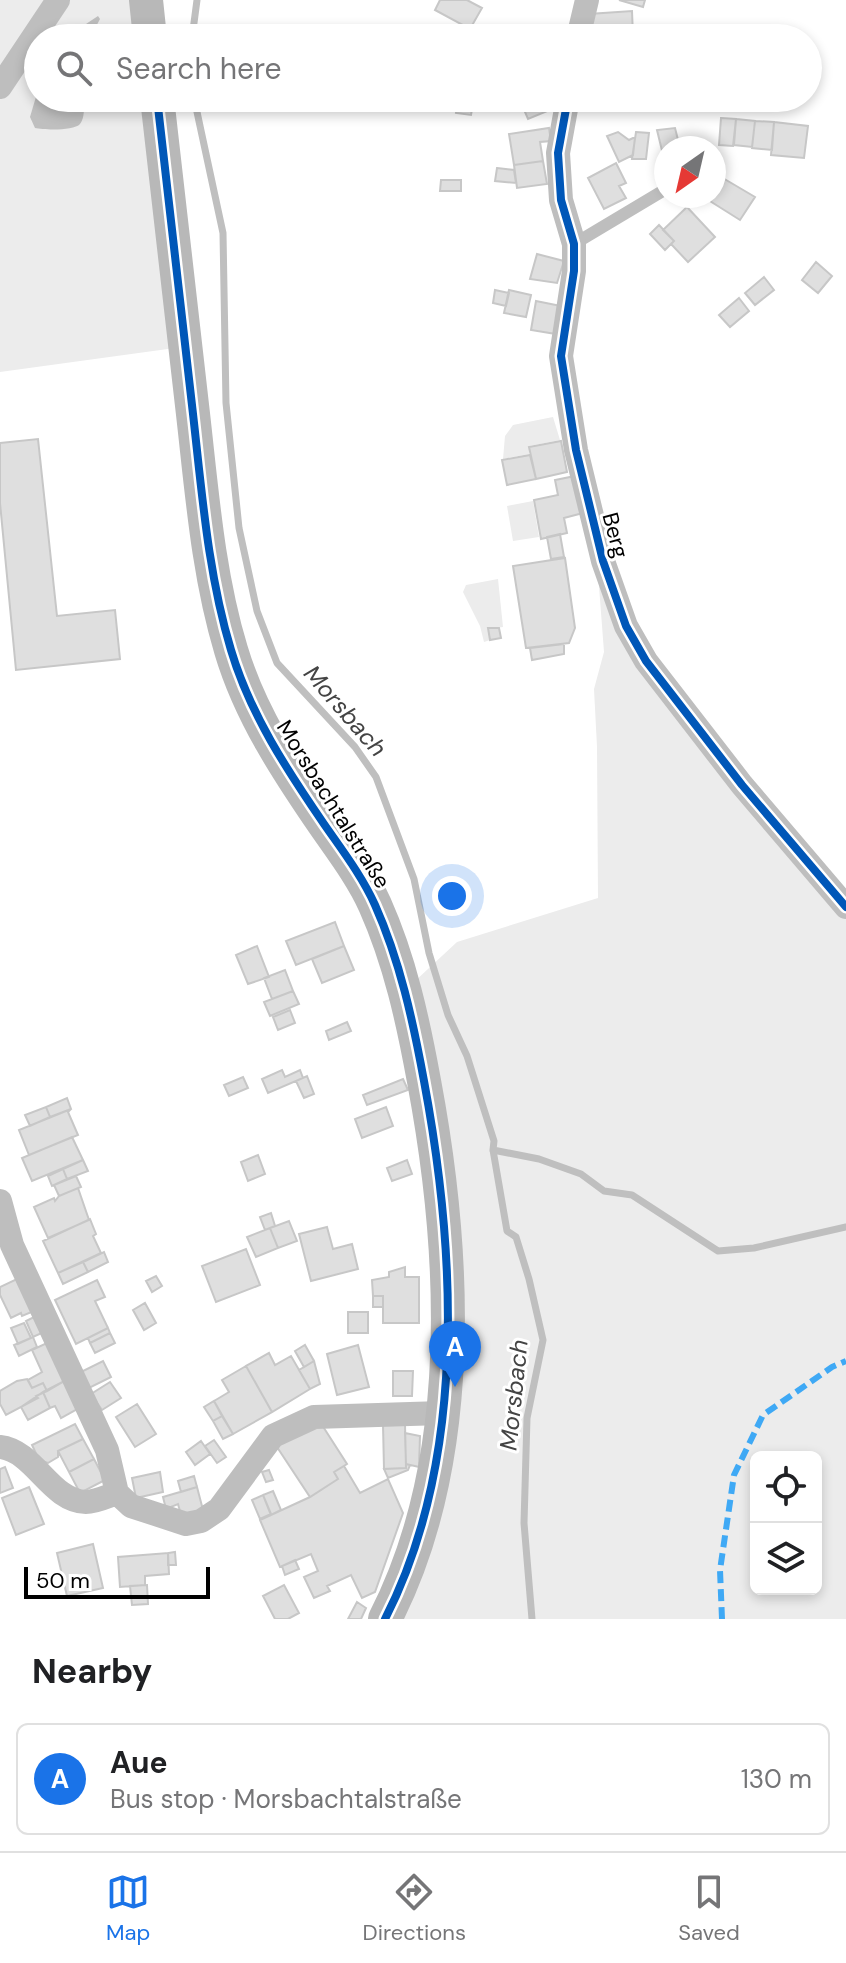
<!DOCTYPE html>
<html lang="en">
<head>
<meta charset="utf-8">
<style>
	body { margin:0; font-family:"DM Sans",sans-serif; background:#f2f2f2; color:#202124 }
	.controls { position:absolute; right:24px; bottom:24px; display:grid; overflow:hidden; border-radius:12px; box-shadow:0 4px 12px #0003 }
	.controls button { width:72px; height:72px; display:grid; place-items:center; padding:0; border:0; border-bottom:2px solid #e0e0e0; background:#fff; color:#202124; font:40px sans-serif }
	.compass { position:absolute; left:654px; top:136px; width:72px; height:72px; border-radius:50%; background:#fff; box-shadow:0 4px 12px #0003; rotate:214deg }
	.scale { position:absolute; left:24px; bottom:20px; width:186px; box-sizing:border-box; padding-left:8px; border:4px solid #000; border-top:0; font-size:22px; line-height:28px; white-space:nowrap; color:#000; -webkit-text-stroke:6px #fff; paint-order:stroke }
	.you { position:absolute; left:452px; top:896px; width:28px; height:28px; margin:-20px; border:6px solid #fff; border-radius:50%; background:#1a73e8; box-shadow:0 0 0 12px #1a73e833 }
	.badge { display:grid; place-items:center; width:52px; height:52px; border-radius:50%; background:#1a73e8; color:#fff; font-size:26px; font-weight:700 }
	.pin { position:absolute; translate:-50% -66px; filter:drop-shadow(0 2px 4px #0008) }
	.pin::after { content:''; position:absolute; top:42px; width:28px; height:24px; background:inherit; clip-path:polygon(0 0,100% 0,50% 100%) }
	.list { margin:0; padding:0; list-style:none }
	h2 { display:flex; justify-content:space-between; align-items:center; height:104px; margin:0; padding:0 32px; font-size:34px }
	h2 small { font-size:26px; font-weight:400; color:#757577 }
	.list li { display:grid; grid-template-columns:52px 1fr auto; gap:24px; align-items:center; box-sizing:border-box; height:112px; margin:0 16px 16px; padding:0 16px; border:2px solid #e0e0e0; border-radius:12px }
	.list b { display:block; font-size:30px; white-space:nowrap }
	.list p { margin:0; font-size:26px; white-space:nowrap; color:#757577 }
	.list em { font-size:26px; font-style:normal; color:#757577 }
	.icon { flex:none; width:44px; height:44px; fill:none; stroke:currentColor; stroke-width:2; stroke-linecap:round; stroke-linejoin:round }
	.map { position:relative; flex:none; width:846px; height:1619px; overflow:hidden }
	.search { position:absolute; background:#fff; box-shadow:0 4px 12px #0003; left:24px; right:24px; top:24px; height:88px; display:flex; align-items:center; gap:20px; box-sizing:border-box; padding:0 28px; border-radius:44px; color:#757577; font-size:30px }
	.sheet { height:232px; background:#fff }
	nav { display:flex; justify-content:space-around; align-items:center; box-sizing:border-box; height:112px; border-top:2px solid #e0e0e0; background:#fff; font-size:22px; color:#757577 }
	nav a { display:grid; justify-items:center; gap:4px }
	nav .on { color:#1a73e8 }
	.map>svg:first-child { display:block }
	.green { fill:#ececec; fill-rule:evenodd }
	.water { fill:#bfbfbf }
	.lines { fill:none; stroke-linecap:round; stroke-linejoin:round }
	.stream { stroke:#bfbfbf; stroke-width:7 }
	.building { fill:#dfdfdf; stroke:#c7c7c7; stroke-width:2 }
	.lane { stroke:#bebebe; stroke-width:12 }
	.street { stroke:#bebebe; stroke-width:24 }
	.secondary { stroke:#b8b8b8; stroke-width:34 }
	.quiet { stroke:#3fa9f5; stroke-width:6; stroke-dasharray:12 6; stroke-linecap:butt }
	.cycleway-casing { stroke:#fff; stroke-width:13 }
	.cycleway { stroke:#0057b8; stroke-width:8 }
	.labels { text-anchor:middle; stroke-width:6; stroke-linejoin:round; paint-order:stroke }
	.street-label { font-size:22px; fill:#000; stroke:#fff }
	.water-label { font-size:24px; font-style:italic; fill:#444; stroke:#fff }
</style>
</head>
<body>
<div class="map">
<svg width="846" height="1619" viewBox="0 0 846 1619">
	<rect width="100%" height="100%" fill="#fff"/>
	<path class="green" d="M0,0h137l4,38h-103v60h110l27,250 -175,24z
		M553,417l7,23 -31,6v8l-26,5 2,-23 8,-11z
		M533,501l6,36 -26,4 -6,-35z
		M597,560l24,69 225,270v720h-453l48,-155 -27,-482 43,-40 141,-44 -1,-151 -3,-58 10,-37zM756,1457h60v132h-60z
		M498,579l5,48 -15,2 2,11 -6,2 -4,-16 -17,-34 3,-7z"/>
	<path class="water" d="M98,16l2,3 -10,19h-25z
		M38,90v8h46c0,8 1,20 -4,26 -6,7 -36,6 -45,4l-5,-11z"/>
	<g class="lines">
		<path class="stream" d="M192,38l5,-38
			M194,98l29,135 3,170 13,125 18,83 20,52 78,84 21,30 38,102 15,74 19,62 19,41 27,85 -1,9 14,81 9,6 13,42 14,61 -16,78 -3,105 8,96
			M493,1150l46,9 42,15 23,17 28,4 86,56 36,-3 92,-21"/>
	</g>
	<path class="building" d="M440,0h27l15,8 -12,21 -35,-19z
		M619,0h26l-2,7z
		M632,11l1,25 -42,2 -2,-24z
		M458,98h16l-3,17 -15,-2z
		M519,98h41l2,7 -34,14z
		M594,98h24l-1,12 -24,-2z
		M721,118l15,1 -3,27 -14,-1z
		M736,119l19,2 -3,26 -18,-2z
		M755,121l19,1 -2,28 -20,-2z
		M774,122l34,4 -4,32 -33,-3z
		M549,128l2,13 -11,1 3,19 -29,4 -5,-31z
		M675,128l5,20h-14v19l-9,-37z
		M618,132l11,8 6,-3 -2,18 -14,7 -12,-26z
		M636,132l13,1 -3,26h-14z
		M543,161l4,23 -30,4 -3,-23z
		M616,163l10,20 -7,3 7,12 -22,11 -16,-31z
		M497,168l17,2 2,13 -21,-2z
		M716,174l39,23 -15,23 -38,-24h12z
		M441,180h20v11h-21z
		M687,207l28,30 -27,25 -17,-18 3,-3 -11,-11z
		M659,225l15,16 -9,9 -15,-16z
		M537,254l27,7 -7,22 -27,-4z
		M816,262l16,14 -14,17 -16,-13z
		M764,277l10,13 -19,15 -10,-12z
		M495,290l14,3 -3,13 -13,-3z
		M509,290l22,5 -5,22 -22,-4z
		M739,298l10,13 -19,16 -11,-12z
		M536,301l25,5 -5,28 -25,-4z
		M38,439l19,177 58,-6 5,49 -104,11 -16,-167v-60z
		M561,441l6,31 -31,7 -7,-32z
		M530,455l6,24 -29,6 -5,-25z
		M575,476l8,37 -19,5 3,15 -26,6 -7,-39 24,-5 -3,-15z
		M560,534l4,23 -13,2 -4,-22z
		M565,558l10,70 -6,15 -43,5 -13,-82z
		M488,628h11l2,10 -11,2z
		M564,644v10l-32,6 -2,-12z
		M335,922l9,24 -48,19 -10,-24z
		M257,946l12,31 -21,7 -12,-29z
		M344,946l10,24 -32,13 -10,-24z
		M285,970l8,21 -21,8 -8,-21z
		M293,991l6,13 -29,12 -6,-14z
		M290,1010l5,13 -17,7 -5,-13z
		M347,1022l4,9 -22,9 -3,-9z
		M282,1070l3,7 15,-7 3,8 -35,15 -6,-14z
		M307,1076l7,18 -10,4 -8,-17z
		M243,1077l5,11 -19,8 -5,-11z
		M403,1079l5,11 -41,15 -4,-10z
		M67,1098l4,11 -21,8 -4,-10z
		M46,1107l4,10 -20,9 -5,-11z
		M386,1107l7,19 -31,12 -7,-19z
		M71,1109l-3,3 10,23 -49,20 -10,-25z
		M72,1137l11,23 -51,21 -10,-23z
		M258,1155l7,19 -17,7 -7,-19z
		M83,1160l5,11 -21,8 -4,-10z
		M407,1160l5,14 -20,7 -5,-13z
		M63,1169l4,10 -15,7 -4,-10z
		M76,1176l5,11 -22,9 -5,-11z
		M78,1188l11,32 -41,18 -14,-31 20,-9 1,3 4,-5z
		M271,1213l4,13 -10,4 -5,-13z
		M90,1219l6,15 -3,2 8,17 -43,20 -15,-32z
		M289,1221l8,20 -19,7 -8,-20z
		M327,1227l6,22 19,-5 6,25 -47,12 -12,-47z
		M270,1228l8,20 -22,9 -9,-20z
		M246,1249l14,36 -44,17 -14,-36z
		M104,1252l4,10 -20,10 -5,-10z
		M83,1262l5,10 -25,12 -5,-11z
		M405,1267v10h14v46h-36v-27h-10l-1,-16 17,-3v-5z
		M156,1276l6,10 -10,6 -6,-11z
		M19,1278l15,33 -12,5 -1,-3 -10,5 -11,-23v-8z
		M97,1280l8,17 -10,4 13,27 -32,16 -21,-44z
		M373,1296h10v11h-10z
		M145,1303l11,20 -12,7 -11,-20z
		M348,1312h20v21h-20z
		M36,1316l8,16 -11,5 -7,-16z
		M24,1323l7,15 -13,6 -7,-16z
		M108,1328l2,5 -20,10 -2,-5z
		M110,1333l5,10 -20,10 -5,-10z
		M33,1337l4,10 -18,9 -5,-11z
		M49,1342l17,38 -19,11 -4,-8 -11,5 -4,-8 14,-8 -10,-22z
		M305,1345l9,16 -10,6 -9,-16z
		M358,1345l11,42 -32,8 -10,-41z
		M269,1353l6,12 16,-9 19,33 -38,23 -26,-46z
		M103,1361l8,16 -22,11 -8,-16z
		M314,1361l6,23 -10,5 -11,-19z
		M246,1366l26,46 -39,22 -19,-33 15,-9 -7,-12z
		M393,1371h20l-1,25h-19z
		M27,1379l5,9 11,-5 4,8 -11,5 2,2 -32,17 -6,-11v-13l17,-10z
		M66,1380l13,28 -18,10 -6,-12 -5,2 -7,-16z
		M110,1382l11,16 -19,12 -11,-16z
		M43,1392l7,16 -22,12 -7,-13z
		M214,1401l8,15 -9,5 -9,-14z
		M137,1404l19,30 -21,13 -19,-30z
		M222,1416l11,18 -10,5 -10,-18z
		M75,1424l8,15 -25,12v6l-10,6 -9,-3 -7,-15z
		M405,1424l1,44 -22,1 -1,-44z
		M322,1425l25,39 -13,8 4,7 -28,18 -35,-53z
		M405,1433l15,3 -1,31 -13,-3z
		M83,1439l11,20 -25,13 -11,-21z
		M214,1440l12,17 -9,6 -12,-17z
		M201,1441l9,13 -15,11 -9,-13z
		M94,1459l11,21 -25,13 -11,-21z
		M406,1464l4,1 -2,5 -20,8 -4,-9 22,-1z
		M344,1466l16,27 28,-14 15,34 -28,79 -13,6 -11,-23 -24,11 3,5 -16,7 -10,-21 14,-6 -7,-17 -31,13 -20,-47 50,-23 28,-18 -4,-7z
		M5,1467l8,21 -13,5v-24z
		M269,1470l4,10 -7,2 -4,-10z
		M160,1472l3,20 -27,6 -4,-20z
		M194,1476l3,11 -16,5 -3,-11z
		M29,1487l15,37 -28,11 -14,-37z
		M197,1487l6,23 -22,5 -3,-11 -12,5 -3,-12z
		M273,1491l8,19 -10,5 -8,-20z
		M263,1495l8,19 -11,5 -8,-19z
		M93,1544l10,44 -36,8 -10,-43z
		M175,1552l1,13h-8v-12z
		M168,1553l1,21 -24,2v9l-25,2 -2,-30z
		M295,1560l4,9 -14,6 -3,-9z
		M147,1585l1,19 -16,1 -2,-19z
		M284,1585l15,28 -11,6h-13l-12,-23z
		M357,1602l9,6 -5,11h-13z"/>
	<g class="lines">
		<path class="lane" d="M574,244l92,-55"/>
		<path class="street" d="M578,38l9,-38
			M0,87l58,-87
			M568,98l-10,55 3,47 13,44v27l-13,85 15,94 27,111 23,65 20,35 96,124 104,122
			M0,1201l12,44 95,205 10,43 14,13 55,18 15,-3 18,-12 54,-73 41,-19 128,-4
			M0,1447c35,4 50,54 86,55 10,0 22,-6 31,-9"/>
		<path class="secondary" d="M146,0l4,38
			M157,98c12,105 24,211 36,316 9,79 15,160 38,236 19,64 56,120 93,174 18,26 38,52 51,81 25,56 38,116 49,176 32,171 43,378 -39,538"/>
		<path class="quiet" d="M722,1619l-2,-49 14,-95 29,-60 69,-48 14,-6"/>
		<defs>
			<path id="cycleway" d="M157,98c12,105 24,211 36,316 9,79 15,160 38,236 19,64 56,120 93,174 18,26 38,52 51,81 25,56 38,116 49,176 32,171 43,378 -39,538
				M568,98l-10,55 3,47 13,44v27l-13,85 15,94 27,111 23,65 20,35 96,124 104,122"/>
		</defs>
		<use href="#cycleway" class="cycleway-casing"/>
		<use href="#cycleway" class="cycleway"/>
	</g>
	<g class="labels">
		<g class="street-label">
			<text transform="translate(616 535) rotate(75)" y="8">Berg</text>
			<text transform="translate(334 804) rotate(58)" y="8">Morsbachtalstraße</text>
		</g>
		<g class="water-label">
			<text transform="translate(345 711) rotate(49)" y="8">Morsbach</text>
			<text transform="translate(514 1395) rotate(-84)" y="8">Morsbach</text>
		</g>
	</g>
</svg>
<div class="controls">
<button><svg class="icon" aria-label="locate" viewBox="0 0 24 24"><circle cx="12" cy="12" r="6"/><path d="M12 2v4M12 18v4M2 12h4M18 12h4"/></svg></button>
<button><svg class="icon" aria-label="layers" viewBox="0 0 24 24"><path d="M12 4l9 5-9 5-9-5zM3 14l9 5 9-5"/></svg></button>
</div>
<svg class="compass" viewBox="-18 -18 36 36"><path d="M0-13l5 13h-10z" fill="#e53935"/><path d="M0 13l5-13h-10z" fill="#757577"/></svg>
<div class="scale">50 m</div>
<div class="you"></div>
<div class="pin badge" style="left:455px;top:1387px">A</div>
<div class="search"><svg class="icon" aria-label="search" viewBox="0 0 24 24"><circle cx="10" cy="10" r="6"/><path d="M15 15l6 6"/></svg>Search here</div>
</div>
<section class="sheet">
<h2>Nearby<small></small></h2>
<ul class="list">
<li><span class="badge">A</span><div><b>Aue</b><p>Bus stop · Morsbachtalstraße</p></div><em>130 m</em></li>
</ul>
</section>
<nav>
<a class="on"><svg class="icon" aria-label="map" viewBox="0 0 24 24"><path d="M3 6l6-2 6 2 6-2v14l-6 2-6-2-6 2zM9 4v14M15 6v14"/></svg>Map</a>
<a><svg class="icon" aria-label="directions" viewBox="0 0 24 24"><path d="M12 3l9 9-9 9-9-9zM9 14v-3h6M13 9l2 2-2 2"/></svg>Directions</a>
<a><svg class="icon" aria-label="saved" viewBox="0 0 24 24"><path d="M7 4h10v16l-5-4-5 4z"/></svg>Saved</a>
</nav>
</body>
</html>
